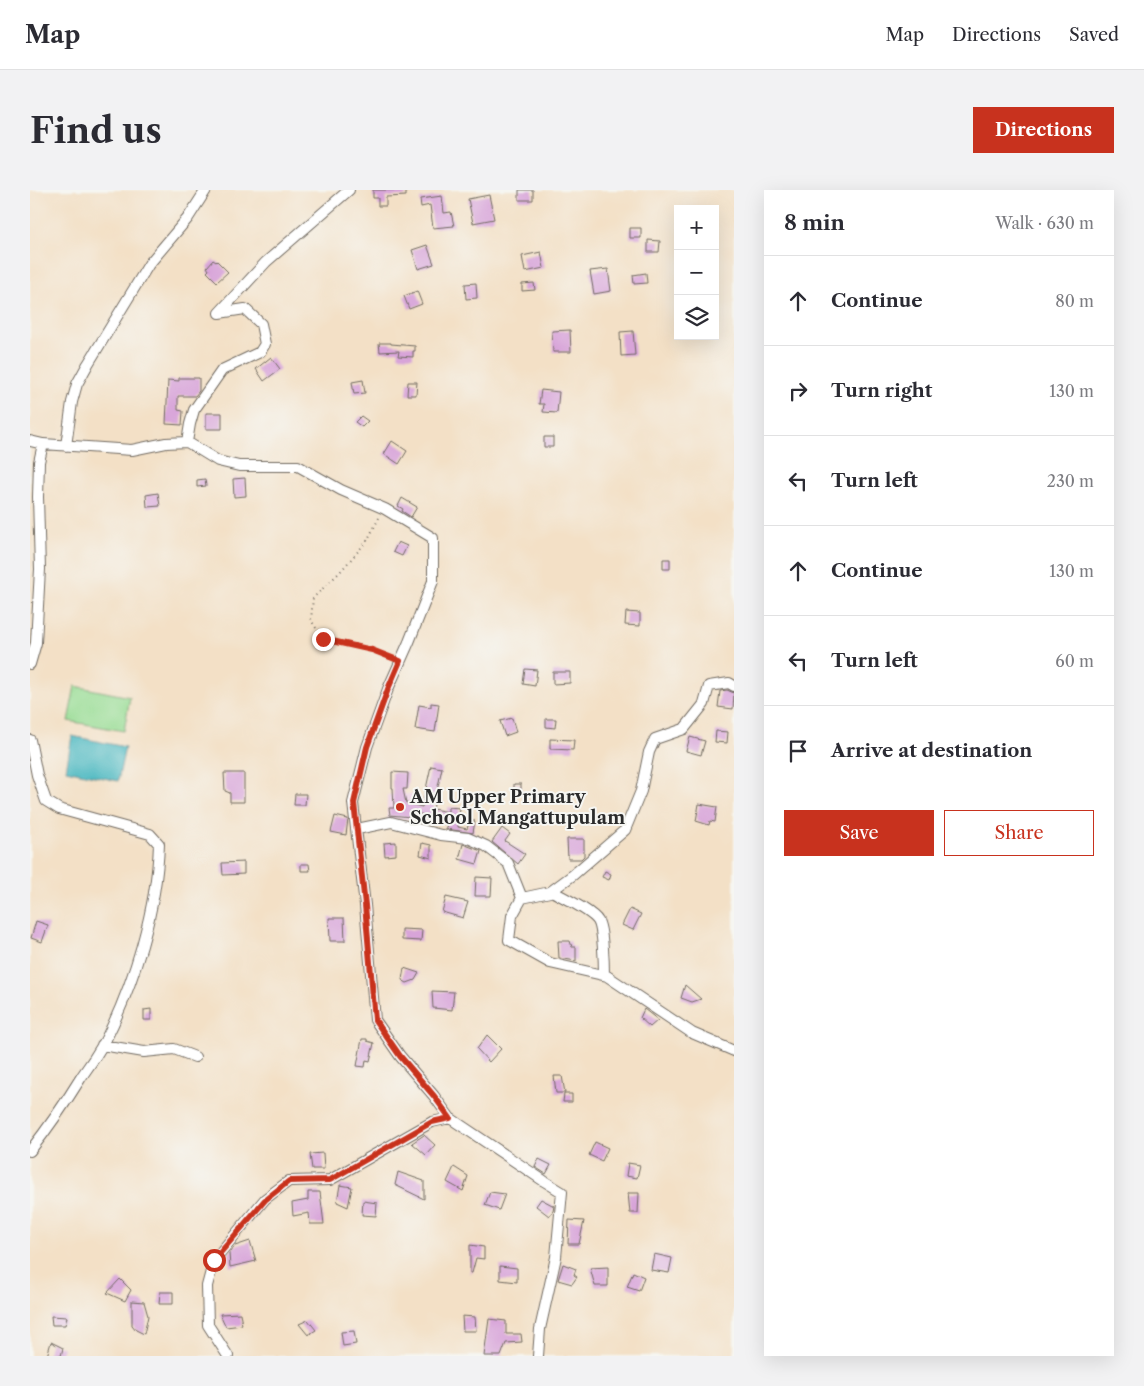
<!DOCTYPE html>
<html lang="en">
<head>
<meta charset="utf-8">
<style>
	body { margin:0; font-family:"Libre Caslon Text",serif; background:#f2f2f3; color:#2b2b33 }
	.controls { position:absolute; right:15px; top:15px; display:grid; overflow:hidden; border-radius:0px; box-shadow:0 5px 20px #0002 }
	.controls button { width:45px; height:45px; display:grid; place-items:center; padding:0; border:0; border-bottom:1px solid #e1e1e2; background:#fff; color:#2b2b33; font:25px sans-serif }
	.stop { position:absolute; width:15px; height:15px; margin:-11px; border:4px solid #c8321e; border-radius:50%; background:#fff }
	.stop.end { background:#c8321e; border-color:#fff; box-shadow:0 1px 5px #0008 }
	.list { margin:0; padding:0; list-style:none }
	h2 { display:flex; justify-content:space-between; align-items:center; height:65px; margin:0; padding:0 20px; font-size:21px }
	h2 small { font-size:16px; font-weight:400; color:#7c7c81 }
	.list li { display:grid; grid-template-columns:32px 1fr auto; gap:15px; align-items:center; box-sizing:border-box; height:90px; padding:0 20px; border-top:1px solid #e1e1e2 }
	.list b { display:block; font-size:19px; white-space:nowrap }
	.list em { font-size:16px; font-style:normal; color:#7c7c81 }
	.actions { display:flex; gap:10px; padding:15px 20px }
	.actions a { flex:1; padding:11px 0; border:1px solid #c8321e; border-radius:0px; text-align:center; font-size:18px; color:#c8321e }
	.actions .main { background:#c8321e; color:#fff }
	.icon { flex:none; width:28px; height:28px; fill:none; stroke:currentColor; stroke-width:2; stroke-linecap:round; stroke-linejoin:round }
	.map { position:relative; flex:none; width:704px; height:1166px; overflow:hidden; border-radius:0px }
	header { display:flex; align-items:center; gap:30px; box-sizing:border-box; height:70px; padding:0 25px; background:#fff; border-bottom:1px solid #e1e1e2 }
	header strong { font-size:24px }
	nav { display:flex; gap:28px; margin-inline-start:auto; font-size:18px }
	.intro { display:flex; align-items:center; justify-content:space-between; box-sizing:border-box; height:120px; padding:0 30px }
	h1 { margin:0; font-size:35px }
	.button { padding:12px 22px; border-radius:0px; background:#c8321e; color:#fff; font-size:18px; font-weight:700 }
	main { display:flex; gap:30px; padding:0 30px }
	aside { flex:1; background:#fff; border-radius:0px; box-shadow:0 5px 20px #0002 }
	.map>svg:first-child { display:block }
	.built { fill:#efd0e6 }
	.green { fill:#9add95; stroke:#628460 }
	.water { fill:#48b7c0; stroke:#3a7176 }
	.building { fill:#d8a4d9 }
	.lines { fill:none; stroke-linecap:round; stroke-linejoin:round }
	.minor-casing { stroke:#716a61; stroke-width:12 }
	.path { stroke:#716a61; stroke-width:2; stroke-dasharray:1 4; stroke-linecap:butt }
	.minor { stroke:#fff; stroke-width:10 }
	.route { stroke:#c8321e; stroke-width:6 }
	.poi-dot { fill:#c8321e; stroke:#f6f6f2; stroke-width:2 }
	.labels { text-anchor:middle; stroke-width:4; stroke-linejoin:round; paint-order:stroke }
	.poi-label { font-size:18px; font-weight:bold; fill:#2b2b2b; stroke:#f6f6f2; text-anchor:start }
</style>
</head>
<body>
<header>
<strong>Map</strong>
<nav><a>Map</a><a>Directions</a><a>Saved</a></nav>
</header>
<div class="intro"><h1>Find us</h1><a class="button">Directions</a></div>
<main>
<div class="map">
<svg width="704" height="1166" viewBox="0 0 704 1166">
	<rect width="100%" height="100%" fill="#f6f6f2"/>
	<filter id="ink" filterUnits="userSpaceOnUse"><feTurbulence type="fractalNoise" baseFrequency=".02" numOctaves="2"/><feDisplacementMap in="SourceGraphic" scale="10" xChannelSelector="R" yChannelSelector="G"/><feConvolveMatrix kernelMatrix="1 2 1 2 8 2 1 2 1" color-interpolation-filters="sRGB"/></filter>
	<filter id="wash" filterUnits="userSpaceOnUse"><feTurbulence type="fractalNoise" baseFrequency=".0096" numOctaves="4" result="noise"/><feDisplacementMap in="SourceGraphic" scale="20" xChannelSelector="R" yChannelSelector="G"/><feGaussianBlur stdDeviation="1.12" result="paint"/><feColorMatrix in="noise" values="0 0 0 0 0 0 0 0 0 0 0 0 0 0 0 0 0 1.4 0 .05"/><feComposite in="paint" operator="in"/></filter>
	<g filter="url(#wash)">
		<rect width="100%" height="100%" fill="#f3e0c6"/>
		<path class="built" d="M383,604l1,25 -27,1v-25z"/>
		<path class="green" d="M45,496l55,11 -6,34 -56,-10z"/>
		<path class="water" d="M42,546l53,11 -7,34 -52,-11z"/>
		<g id="blocks">
			<path class="building" d="M343,0h33v6l-20,1v9h-8v-8h-5z
				M489,0h14v10h-14z
				M459,5l5,24 -21,4 -5,-24z
				M412,6l2,17 7,-1 3,14 -21,2 -3,-23 -9,2 -1,-8z
				M600,38h11v10h-11z
				M618,50l12,1 -1,11h-11z
				M397,55l7,19 -16,5 -6,-19z
				M511,62l3,16 -19,4 -3,-16z
				M183,70l3,2 1,-1 11,11 -11,10 -10,-10 2,-2 -2,-3z
				M578,79l3,22 -17,3 -4,-23z
				M616,83l1,10 -13,1 -1,-9z
				M446,93l1,15 -11,1 -1,-15z
				M504,93l1,7 -13,1v-7z
				M387,101l5,13 -13,5 -5,-13z
				M540,140l1,22h-18l-1,-21z
				M603,141l2,24 -14,1 -1,-24z
				M349,153h12v1l24,2v5h-2v6l-15,-1 1,-5 -19,1z
				M241,167l9,12 -16,12 -8,-12z
				M149,188h20v13l-4,5h-17v14l5,1 -1,14 -16,-1 2,-44 11,1z
				M333,190l2,13 -11,1 -2,-12z
				M378,192h9l-1,13h-9z
				M511,200l18,2 -2,21 -14,-1 1,-8h-5z
				M176,223h16v16h-16z
				M331,226l7,5 -6,6 -7,-5z
				M514,247h9v10h-9z
				M362,251l15,10 -8,13 -15,-10z
				M215,288l1,18 -12,1 -1,-18z
				M175,289l1,7 -9,1v-7z
				M128,303l2,13 -13,1 -1,-12z
				M372,308l15,9 -6,10 -9,-6 1,-2 -5,-3z
				M368,352l9,4 -5,10 -9,-4z
				M633,369h7v10h-7z
				M596,422l14,1v13l-15,-1z
				M495,479l12,1 -2,16 -12,-2z
				M523,482h17v11l-17,1z
				M697,500l7,3 -1,16 -15,-2 2,-16z
				M401,513l8,1 -4,28 -20,-3 4,-24 12,2z
				M482,528l4,14 -11,4 -5,-15z
				M516,529h10l-1,9 -9,-1z
				M686,541l12,1 -1,11 -12,-1z
				M660,547l15,4 -4,14 -15,-4z
				M520,549l24,1 -1,10 -23,-1z
				M401,576l11,2 -9,41 15,3v-5l12,1 -2,19 9,2 3,-9 5,1 -2,12 -27,-4 1,-9 -36,-8v5l-21,-2 -1,-7h5l-1,-20h-1v-16l16,1 -1,16h-4l3,14 16,4z
				M194,583h20v29h-14v-9l-5,-2z
				M484,594h7v9l-7,-1z
				M265,604h11l-1,11h-11z
				M669,614l18,3 -2,15 -5,-1 -1,4 -13,-4z
				M305,626l13,3 -2,16 -15,-3z
				M472,638l8,6 -5,7 20,13 -7,10 -26,-22z
				M537,649h17v17l-3,3h-13z
				M366,652v13l-11,1 -1,-13z
				M392,653l9,2v13l-11,-3z
				M433,654l18,7 -4,13 -18,-5z
				M214,672v12l-21,1 -1,-12z
				M271,674h8l1,7h-9z
				M575,681l6,3 -2,6 -7,-3z
				M446,687l16,1 -1,18h-16z
				M416,707l22,5 -5,16 -21,-6z
				M600,719l11,5 -8,16 -11,-5z
				M299,728h15l1,23h-15z
				M6,731l12,4 -6,17 -11,-4z
				M372,739l20,1 -1,11 -19,-1z
				M528,751h12l2,6h4v14l-17,-3z
				M374,778l15,5 -4,7 -8,3 -5,-3z
				M655,795l16,14 -9,3 -11,-4z
				M402,801l22,1 -2,18 -19,-2z
				M121,819v11h-7v-10z
				M614,819l14,11 -8,7 -10,-9z
				M457,845l14,14 -12,13 -12,-13z
				M332,849h5v2l7,2 -4,18 -4,-1 -1,7 -8,-1z
				M524,886h8l3,17h-9z
				M534,904h8v8h-9z
				M394,945l11,10 -9,10 -14,-12z
				M565,952l13,6 -6,13 -13,-6z
				M293,963l1,16h-12l-2,-15z
				M509,969l12,6 -5,9 -11,-7z
				M598,973l12,2 -3,13 -11,-2z
				M424,977l14,9 -5,15 -16,-9z
				M368,982l26,9v18l-29,-14z
				M310,995l12,2 -4,20 -11,-5z
				M278,1002h12l4,32h-14l-1,-11 -16,3 -1,-13 16,-3z
				M460,1002l15,2 -6,16 -14,-5z
				M598,1003h11l-1,20h-8z
				M511,1009l13,7 -1,5 -4,5 -13,-10z
				M333,1011l14,2 -1,13 -14,-1z
				M539,1030l15,1 -5,23h-11z
				M220,1051l6,20 -26,6 -1,-14 6,-7z
				M440,1055l14,2v12l-8,-1 -4,15h-2z
				M624,1064l18,4 -3,15 -18,-3z
				M533,1074l13,5 -2,6 3,2 -5,7 -14,-4z
				M470,1076l17,2v14l-17,-2z
				M578,1077v19h-13l-5,-18z
				M603,1082l11,5 -5,14 -12,-4z
				M90,1089l11,11 -6,11 -18,-8z
				M130,1102h13v12h-14z
				M102,1111l12,1 4,14 -4,18 -8,-4 -4,-5z
				M210,1123l2,12 -16,2 -6,-13z
				M21,1126l16,1 -2,8h-13z
				M432,1126l13,1 1,14h-13z
				M459,1129l17,2v13h15l1,8 -16,1 -5,13h-17z
				M278,1130l8,10 -8,5 -9,-11z
				M324,1141l2,13 -13,2 -2,-14z
				M21,1152l12,6 -2,8h-14z"/>
		</g>
	</g>
	<g filter="url(#ink)">
		<use href="#blocks" fill-opacity="0" stroke="#716a61" stroke-width="1"/>
		<g class="lines">
			<defs>
				<path id="minor" d="M189,123l47,-51 83,-72
					M0,251l13,3
					M157,252l3,-18 4,-14 28,-40 38,-18 5,-8 -4,-20 -16,-15 -26,4
					M36,256l6,-44 5,-18 11,-20 61,-100 39,-46 18,-28
					M0,474l6,-21 4,-74 -2,-72 1,-35 4,-18 89,6 34,-7 21,-1 31,19 21,5h59l43,24 44,19 48,29v43l-24,61 -21,47 -21,58 -14,56 12,102 10,115 25,36 34,40 16,22 94,63 18,11 -6,65 -16,72 -2,27
					M0,550l7,35 9,26 13,8 91,25 9,10c-2,64 -25,140 -54,197 -7,12 -15,24 -23,35 -16,26 -33,51 -52,75
					M327,639l34,-7 50,13 27,3 18,8 22,17 14,35
					M522,701c10,6 40,20 46,30 5,8 6,43 6,54
					M492,708l28,-6 23,-17 52,-45 16,-39 8,-39 6,-13 29,-10 20,-25 5,-18 20,-3 5,3
					M492,708l-10,18 -3,24 41,23 57,13 85,57 42,18
					M72,855l42,7 30,-3 21,8
					M198,1166l-20,-31 -1,-39 7,-26 51,-61 24,-18 41,-1 102,-58 18,-4"/>
			</defs>
			<use href="#minor" class="minor-casing"/>
			<path class="path" d="M349,328l-12,23 -27,31 -27,26 -2,22 12,19 49,11 19,8"/>
			<use href="#minor" class="minor"/>
		</g>
	</g>
	<g class="lines" filter="url(#ink)">
		<path class="route" d="M184,1070l51,-60 24,-19 41,-1 102,-58 18,-4 -16,-22 -34,-40 -25,-36 -10,-115 -11,-102 13,-56 21,-58 12,-28 -28,-11 -49,-11"/>
	</g>
	<circle class="poi-dot" cx="370" cy="617" r="5"/>
	<g class="labels">
		<g class="poi-label">
			<text x="380" y="613">AM Upper Primary<tspan x="380" dy="21">School Mangattupulam</tspan></text>
		</g>
	</g>
</svg>
<div class="controls">
<button>+</button>
<button>−</button>
<button><svg class="icon" aria-label="layers" viewBox="0 0 24 24"><path d="M12 4l9 5-9 5-9-5zM3 14l9 5 9-5"/></svg></button>
</div>
<div class="stop" style="left:184px;top:1070px"></div>
<div class="stop end" style="left:293px;top:449px"></div>
</div>
<aside>
<h2>8 min<small>Walk · 630 m</small></h2>
<ul class="list">
<li><svg class="icon" aria-label="ahead" viewBox="0 0 24 24"><path d="M12 20V5M6 11l6-6 6 6"/></svg><div><b>Continue</b></div><em>80 m</em></li>
<li><svg class="icon" aria-label="right" viewBox="0 0 24 24"><path d="M7 20v-9h11M14 6l5 5-5 5"/></svg><div><b>Turn right</b></div><em>130 m</em></li>
<li><svg class="icon" aria-label="left" viewBox="0 0 24 24"><path d="M17 20v-9H6M10 6l-5 5 5 5"/></svg><div><b>Turn left</b></div><em>230 m</em></li>
<li><svg class="icon" aria-label="ahead" viewBox="0 0 24 24"><path d="M12 20V5M6 11l6-6 6 6"/></svg><div><b>Continue</b></div><em>130 m</em></li>
<li><svg class="icon" aria-label="left" viewBox="0 0 24 24"><path d="M17 20v-9H6M10 6l-5 5 5 5"/></svg><div><b>Turn left</b></div><em>60 m</em></li>
<li><svg class="icon" aria-label="arrive" viewBox="0 0 24 24"><path d="M6 21V4h12l-3 4 3 4H6"/></svg><div><b>Arrive at destination</b></div></li>
</ul>
<div class="actions"><a class="main">Save</a><a>Share</a></div>
</aside>
</main>
</body>
</html>
